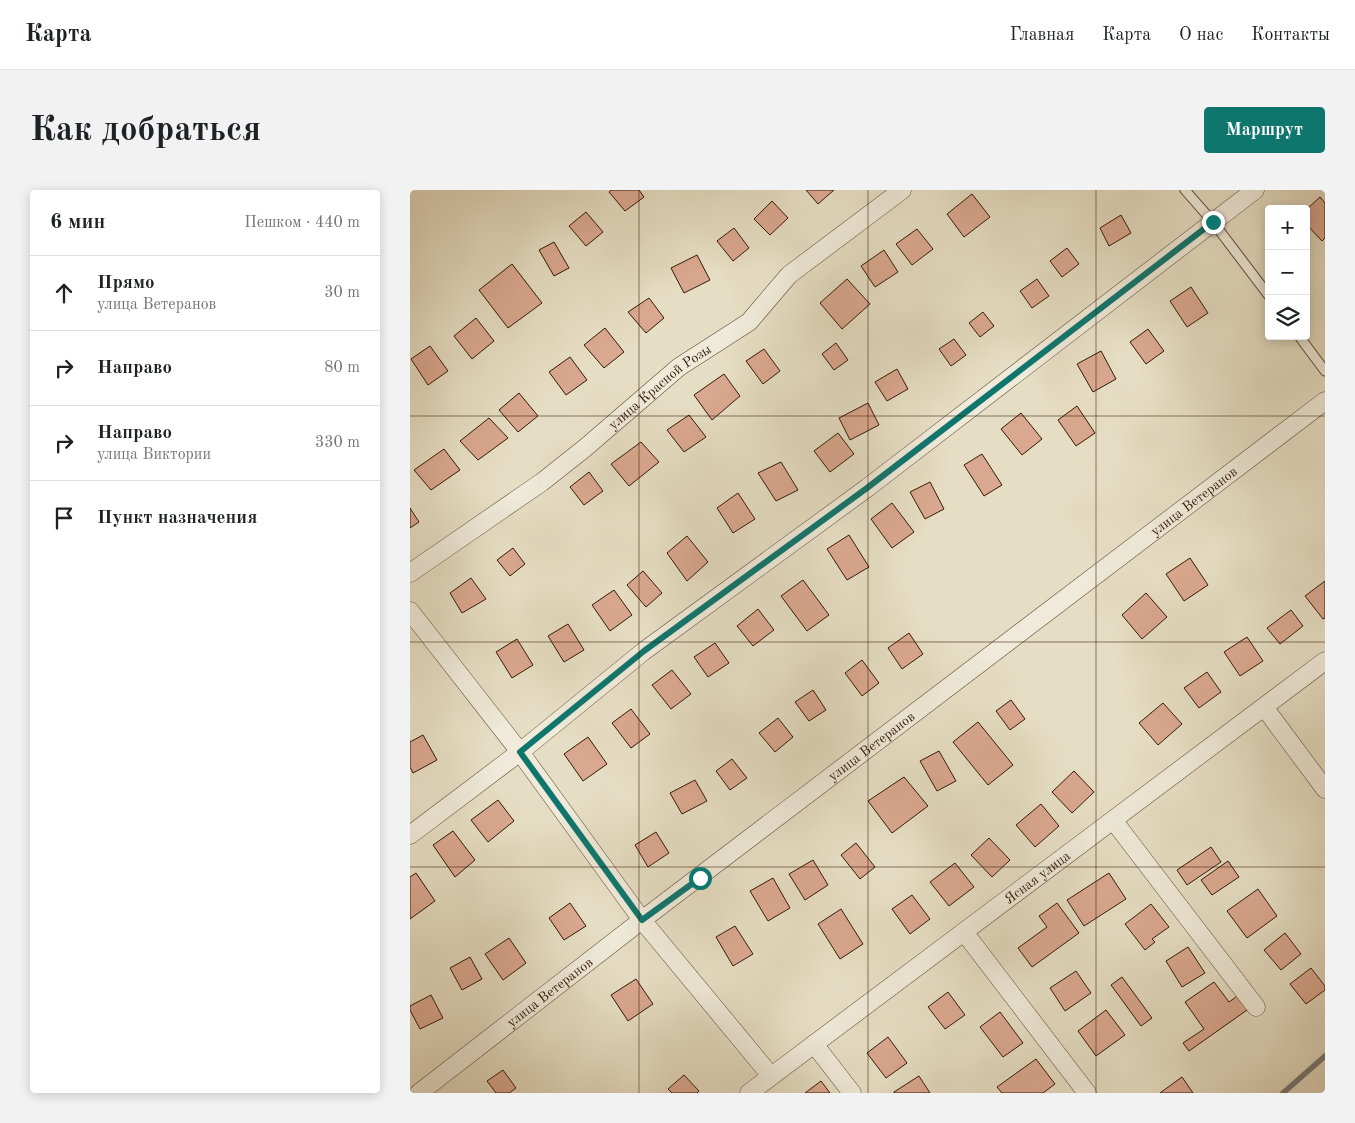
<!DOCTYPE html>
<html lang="ru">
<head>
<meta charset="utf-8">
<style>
	body { margin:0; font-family:"Old Standard TT",serif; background:#f2f2f2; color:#202124 }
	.controls { position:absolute; right:15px; top:15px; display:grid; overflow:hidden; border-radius:5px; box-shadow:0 2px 12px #0003 }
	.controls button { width:45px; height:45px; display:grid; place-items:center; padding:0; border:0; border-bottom:1px solid #e0e0e0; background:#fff; color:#202124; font:25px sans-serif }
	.stop { position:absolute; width:15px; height:15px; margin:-11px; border:4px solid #0f766e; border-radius:50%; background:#fff }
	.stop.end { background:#0f766e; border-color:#fff; box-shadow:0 1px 5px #0008 }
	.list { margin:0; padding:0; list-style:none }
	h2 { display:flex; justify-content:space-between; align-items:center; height:65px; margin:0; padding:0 20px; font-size:21px }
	h2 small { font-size:16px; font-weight:400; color:#757577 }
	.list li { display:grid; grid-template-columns:32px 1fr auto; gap:15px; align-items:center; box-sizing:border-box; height:75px; padding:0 20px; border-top:1px solid #e0e0e0 }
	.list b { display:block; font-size:19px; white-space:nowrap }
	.list p { margin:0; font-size:16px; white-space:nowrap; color:#757577 }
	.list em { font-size:16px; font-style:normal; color:#757577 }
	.icon { flex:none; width:28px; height:28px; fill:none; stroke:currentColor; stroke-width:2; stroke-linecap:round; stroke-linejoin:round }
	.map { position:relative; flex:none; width:915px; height:903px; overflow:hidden; border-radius:5px }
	header { display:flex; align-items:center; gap:30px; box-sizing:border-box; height:70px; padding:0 25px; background:#fff; border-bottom:1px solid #e0e0e0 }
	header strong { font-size:24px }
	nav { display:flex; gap:28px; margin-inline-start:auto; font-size:18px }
	.intro { display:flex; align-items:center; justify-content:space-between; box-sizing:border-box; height:120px; padding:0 30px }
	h1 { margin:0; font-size:35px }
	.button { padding:12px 22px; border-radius:5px; background:#0f766e; color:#fff; font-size:18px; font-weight:700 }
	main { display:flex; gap:30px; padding:0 30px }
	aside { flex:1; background:#fff; border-radius:5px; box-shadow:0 2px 12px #0003 }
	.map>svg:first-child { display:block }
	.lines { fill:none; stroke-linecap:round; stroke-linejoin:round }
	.stream { stroke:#737976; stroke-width:5.5 }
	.building { fill:#daa890; stroke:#331906 }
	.service-casing { stroke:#604a36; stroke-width:11 }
	.minor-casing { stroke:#604a36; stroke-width:19 }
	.service { stroke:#efead9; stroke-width:9 }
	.minor { stroke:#efead9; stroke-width:18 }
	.route { stroke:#0f766e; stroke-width:6 }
	.grid { fill:none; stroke:#331906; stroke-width:1; stroke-opacity:0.55 }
	.labels { text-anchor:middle; stroke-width:4; stroke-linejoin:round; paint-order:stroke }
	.street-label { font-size:14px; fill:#331906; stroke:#efead9 }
</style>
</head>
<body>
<header>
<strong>Карта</strong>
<nav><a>Главная</a><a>Карта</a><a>О нас</a><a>Контакты</a></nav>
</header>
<div class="intro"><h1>Как добраться</h1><a class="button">Маршрут</a></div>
<main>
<aside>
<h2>6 мин<small>Пешком · 440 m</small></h2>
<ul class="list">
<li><svg class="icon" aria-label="ahead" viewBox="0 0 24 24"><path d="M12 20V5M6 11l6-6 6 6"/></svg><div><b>Прямо</b><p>улица Ветеранов</p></div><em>30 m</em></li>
<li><svg class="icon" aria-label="right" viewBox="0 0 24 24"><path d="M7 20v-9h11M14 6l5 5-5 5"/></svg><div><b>Направо</b></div><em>80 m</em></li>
<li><svg class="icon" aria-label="right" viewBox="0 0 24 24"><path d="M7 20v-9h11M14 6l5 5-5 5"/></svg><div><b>Направо</b><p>улица Виктории</p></div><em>330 m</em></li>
<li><svg class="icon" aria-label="arrive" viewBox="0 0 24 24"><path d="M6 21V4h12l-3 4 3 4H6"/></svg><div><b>Пункт назначения</b></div></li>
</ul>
</aside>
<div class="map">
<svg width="915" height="903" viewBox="0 0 915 903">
	<rect width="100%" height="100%" fill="#e6dec4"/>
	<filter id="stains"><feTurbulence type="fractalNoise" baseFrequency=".004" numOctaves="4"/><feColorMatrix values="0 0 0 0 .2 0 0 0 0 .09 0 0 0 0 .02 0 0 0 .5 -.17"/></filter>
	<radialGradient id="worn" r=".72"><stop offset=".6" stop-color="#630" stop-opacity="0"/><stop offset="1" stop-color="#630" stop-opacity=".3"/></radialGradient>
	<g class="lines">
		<path class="stream" d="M873,903l42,-37"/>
	</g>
	<path class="building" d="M201,0h28l5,7 -19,14 -16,-19z
		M396,0h28l-16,14z
		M562,4l18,23 -26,20 -17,-23z
		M910,7l5,6v35l-3,3 -16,-17v-14z
		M362,11l16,17 -18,17 -16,-16z
		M176,22l17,20 -17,14 -17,-20z
		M711,25l10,18 -22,13 -9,-18z
		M324,38l15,20 -16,13 -16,-20z
		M507,39l16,20 -21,16 -16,-21z
		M144,52l15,26 -15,8 -15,-26z
		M657,58l12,16 -17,13 -12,-16z
		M474,60l14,22 -23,15 -14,-21z
		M287,65l13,25 -26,13 -13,-25z
		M102,74l30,39 -34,25 -29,-38z
		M437,89l23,25 -28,25 -22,-26z
		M627,89l12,17 -17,12 -12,-17z
		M781,97l17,26 -21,14 -17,-26z
		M239,108l15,20 -18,15 -18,-21z
		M573,122l11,14 -14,11 -11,-14z
		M66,128l18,23 -22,18 -18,-23z
		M195,138l19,24 -20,16 -20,-23z
		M738,139l16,22 -18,13 -16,-22z
		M544,149l12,16 -15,11 -12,-17z
		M426,153l12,17 -14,10 -12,-16z
		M20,156l18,25 -20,14 -17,-26z
		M354,159l16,22 -17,13 -17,-23z
		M691,161l15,28 -23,13 -16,-28z
		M160,167l17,23 -21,15 -17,-23z
		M487,179l11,20 -21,12 -12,-19z
		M314,184l16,22 -28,24 -18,-25z
		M109,203l19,23 -20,16 -19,-22z
		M458,213l11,22 -29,15 -11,-22z
		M667,216l18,27 -19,13 -18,-26z
		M611,223l21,26 -20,16 -21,-26z
		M279,225l17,22 -22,15 -17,-22z
		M79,228l19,20 -30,22 -18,-19z
		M428,243l16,21 -24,18 -16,-21z
		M231,252l18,20 -30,24 -18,-22z
		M34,259l16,21 -29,20 -17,-20z
		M572,264l20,31 -18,11 -20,-31z
		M371,272l17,28 -22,11 -18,-28z
		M179,282l14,19 -19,14 -14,-18z
		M520,292l14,27 -19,10 -15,-27z
		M328,303l17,26 -22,14 -16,-25z
		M482,313l22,29 -22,16 -21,-29z
		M0,318l9,14 -9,6z
		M439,345l20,32 -22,13 -20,-31z
		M277,346l21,26 -21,19 -20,-28z
		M103,358l12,16 -15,12 -13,-16z
		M780,368l18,27 -24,16 -18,-27z
		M233,381l19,22 -16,14 -19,-22z
		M61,388l15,21 -24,14 -12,-20z
		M393,390l26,35 -22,16 -26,-35z
		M915,391v37l-2,1 -18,-23z
		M204,400l18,25 -22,16 -18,-26z
		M736,403l21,24 -25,22 -20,-24z
		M348,419l16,21 -21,16 -16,-20z
		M881,420l12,16 -23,18 -13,-16z
		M158,434l16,26 -20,12 -16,-26z
		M499,443l14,21 -21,15 -14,-21z
		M837,447l16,24 -23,15 -16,-24z
		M107,449l16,26 -21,13 -16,-26z
		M305,453l14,20 -21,14 -14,-20z
		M452,470l17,23 -17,13 -17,-23z
		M262,480l19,24 -20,15 -19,-24z
		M797,482l14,20 -22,16 -15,-20z
		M403,500l13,20 -17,11 -14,-19z
		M601,510l14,19 -15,11 -14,-19z
		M753,513l19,21 -24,21 -19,-22z
		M221,519l19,25 -19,14 -19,-25z
		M368,528l15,19 -18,15 -16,-19z
		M568,532l35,43 -25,20 -35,-43z
		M13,545l14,25 -24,13 -3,-6v-25z
		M178,547l19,27 -24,17 -19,-27z
		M529,561l17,30 -19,10 -17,-30z
		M322,569l15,19 -17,12 -14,-19z
		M664,581l20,21 -22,21 -20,-21z
		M494,587l24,29 -36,27 -24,-32z
		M285,590l12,21 -25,13 -12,-21z
		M88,610l16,21 -26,21 -17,-22z
		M631,614l18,22 -24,21 -19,-22z
		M43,641l22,29 -20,17 -22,-32z
		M246,642l13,21 -21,14 -13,-22z
		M579,648l21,22 -18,17 -21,-22z
		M446,653l19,24 -15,12 -19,-24z
		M801,657l10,15 -34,23 -10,-15z
		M403,670l15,25 -23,15 -16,-26z
		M818,671l11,16 -27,18 -11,-15z
		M545,673l19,24 -25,19 -19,-24z
		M6,683l19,28 -25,18v-42z
		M699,683l17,26 -42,27 -17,-26z
		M363,688l17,30 -22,13 -18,-30z
		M848,699l19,27 -30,22 -20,-27z
		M502,705l18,24 -20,15 -18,-25z
		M160,713l16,23 -22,14 -15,-22z
		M647,713l22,30 -47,34 -14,-19 29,-21 -8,-11z
		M741,714l18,23 -17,12 3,3 -10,8 -20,-26z
		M431,719l22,35 -23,15 -22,-35z
		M325,736l18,28 -20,12 -17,-29z
		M875,743l16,21 -20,16 -17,-20z
		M99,748l17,25 -23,17 -18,-26z
		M778,757l17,26 -23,14 -16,-26z
		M60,767l12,22 -20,11 -12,-22z
		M901,778l14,18v4l-19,14 -16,-20z
		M666,781l15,22 -26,18 -15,-23z
		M712,787l30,41 -11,8 -30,-41z
		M226,789l17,25 -25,17 -17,-26z
		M804,792l15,20 11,-8 10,14 -61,43 -6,-8 21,-14 -19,-27z
		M538,802l17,23 -20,14 -17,-22z
		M21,805l12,23 -23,11 -10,-19v-4z
		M696,820l19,25 -29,21 -18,-25z
		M590,822l23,31 -20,14 -23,-30z
		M478,847l19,26 -21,15 -19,-25z
		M626,869l19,25 -12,9h-41l-5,-6z
		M93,880l13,18 -7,5h-13l-9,-12z
		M274,885l15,16 -2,2h-25l-4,-4z
		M509,886l11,17h-36v-1z
		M772,887l11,16h-33z
		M411,891l9,12h-25z"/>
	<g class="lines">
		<defs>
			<path id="service" d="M775,0l28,32 56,74
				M889,146l26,35"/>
			<g id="minor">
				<path id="s1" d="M0,383l132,-91 43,-34 94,-81 70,-45 40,-47 113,-85"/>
				<path d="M0,421l110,141 122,168 129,156"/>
				<path d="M854,517l61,82"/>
				<path d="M703,630l143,187"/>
				<path d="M0,645l110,-83 124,-101 223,-163 388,-298"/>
				<path d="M554,742l123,161"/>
				<path d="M404,854l38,49"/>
				<path id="s2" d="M9,903l223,-173 683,-519"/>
				<path id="s3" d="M339,903l576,-432"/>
			</g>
		</defs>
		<use href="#service" class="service-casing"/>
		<use href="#minor" class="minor-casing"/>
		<use href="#service" class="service"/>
		<use href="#minor" class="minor"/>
	</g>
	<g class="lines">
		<path class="route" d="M290,688l-58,42 -122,-168 124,-101 223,-163 346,-266"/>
	</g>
	<path class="grid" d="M229,0v903M458,0v903M686,0v903M0,226h915M0,452h915M0,677h915"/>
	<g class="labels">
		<g class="street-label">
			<text dy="5" stroke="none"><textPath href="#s1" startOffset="312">улица Красной Розы</textPath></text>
			<text dy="5" stroke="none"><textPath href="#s2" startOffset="975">улица Ветеранов</textPath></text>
			<text dy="5" stroke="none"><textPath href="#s2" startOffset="570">улица Ветеранов</textPath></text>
			<text dy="5" stroke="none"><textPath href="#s3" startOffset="360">Ясная улица</textPath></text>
			<text dy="5" stroke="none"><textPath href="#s2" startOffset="165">улица Ветеранов</textPath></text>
		</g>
	</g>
	<rect width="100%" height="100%" filter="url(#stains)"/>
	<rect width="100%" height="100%" fill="url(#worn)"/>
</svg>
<div class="controls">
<button>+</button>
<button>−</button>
<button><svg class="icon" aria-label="layers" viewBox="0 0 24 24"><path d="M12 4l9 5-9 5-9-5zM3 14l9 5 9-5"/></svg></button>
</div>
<div class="stop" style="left:290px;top:688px"></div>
<div class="stop end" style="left:803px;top:32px"></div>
</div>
</main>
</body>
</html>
